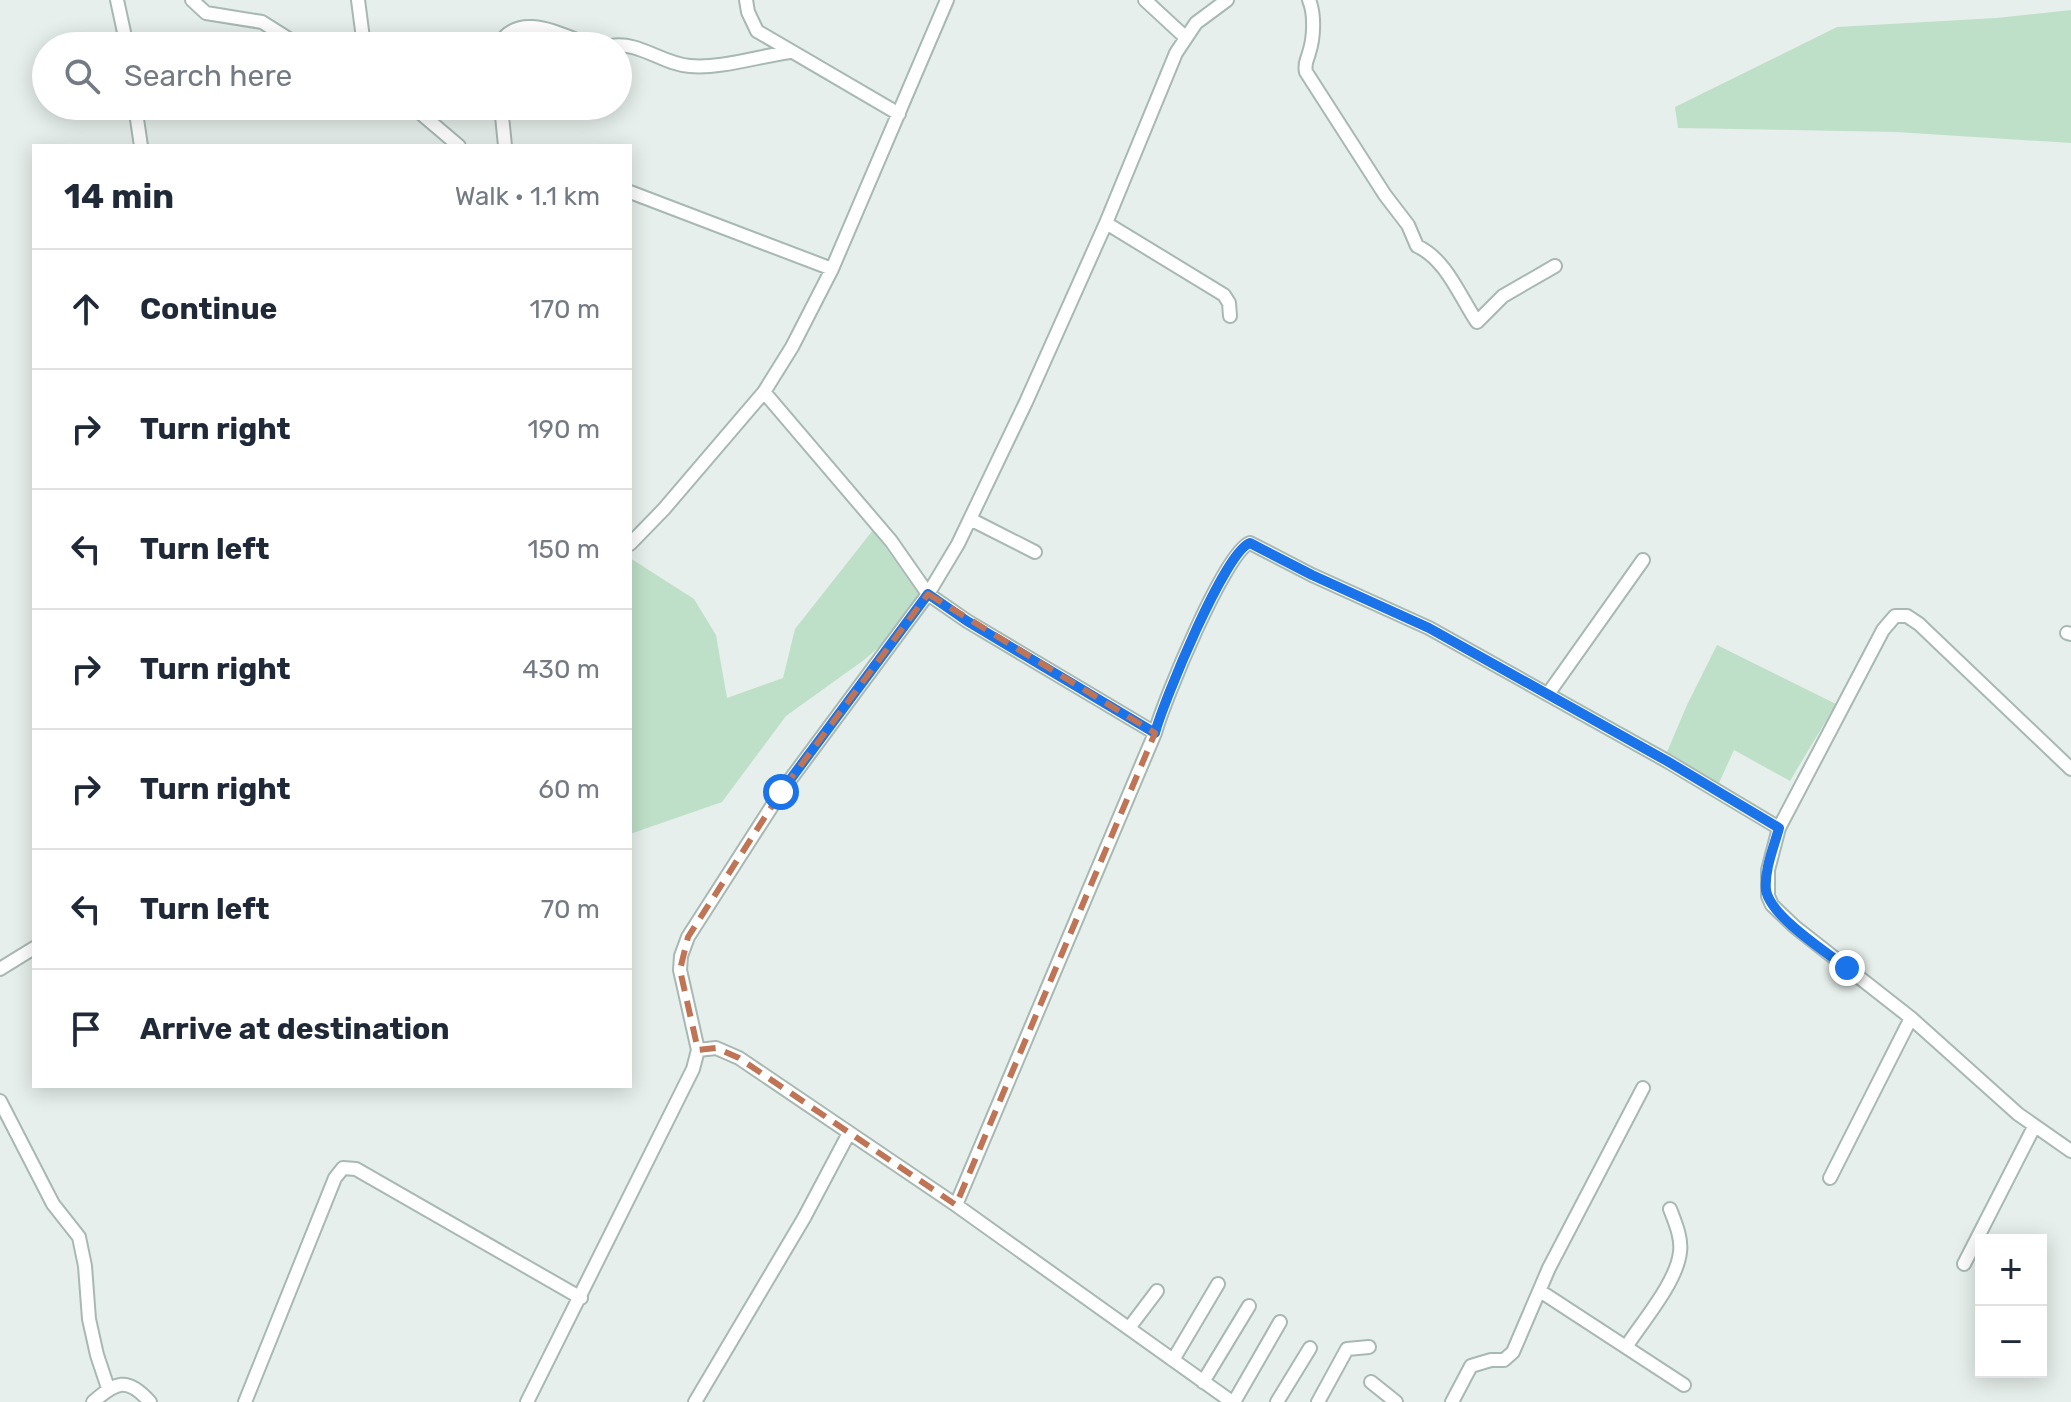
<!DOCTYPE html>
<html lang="en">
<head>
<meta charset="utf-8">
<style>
	body { margin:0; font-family:Rubik,sans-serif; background:#f2f2f3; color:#1f2937 }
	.controls { position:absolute; right:24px; bottom:24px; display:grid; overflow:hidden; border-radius:0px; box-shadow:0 4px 20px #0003 }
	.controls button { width:72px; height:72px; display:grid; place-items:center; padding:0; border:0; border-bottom:2px solid #e0e1e3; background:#fff; color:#1f2937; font:40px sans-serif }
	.stop { position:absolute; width:24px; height:24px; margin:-18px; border:6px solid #1a73e8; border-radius:50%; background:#fff }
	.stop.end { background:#1a73e8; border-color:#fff; box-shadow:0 2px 8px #0008 }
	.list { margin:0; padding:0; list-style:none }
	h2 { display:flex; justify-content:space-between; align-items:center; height:104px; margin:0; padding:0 32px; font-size:34px }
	h2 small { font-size:26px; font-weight:400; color:#747a83 }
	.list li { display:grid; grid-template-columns:52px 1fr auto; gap:24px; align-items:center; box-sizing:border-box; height:120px; padding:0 32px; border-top:2px solid #e0e1e3 }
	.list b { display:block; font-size:30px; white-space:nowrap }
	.list em { font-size:26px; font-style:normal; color:#747a83 }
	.icon { flex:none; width:44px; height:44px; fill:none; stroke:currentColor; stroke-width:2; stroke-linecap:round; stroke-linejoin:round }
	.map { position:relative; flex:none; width:2071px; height:1402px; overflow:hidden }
	.search { position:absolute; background:#fff; box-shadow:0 4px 20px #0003; left:32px; top:32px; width:600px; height:88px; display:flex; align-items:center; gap:20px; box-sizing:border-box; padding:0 28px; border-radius:44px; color:#747a83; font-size:30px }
	.panel { position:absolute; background:#fff; box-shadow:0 4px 20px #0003; left:32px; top:144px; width:600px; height:944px; border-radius:0px }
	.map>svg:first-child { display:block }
	.green { fill:#bfe0c8 }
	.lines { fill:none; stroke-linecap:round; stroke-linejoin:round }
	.minor-casing { stroke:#a8b8b2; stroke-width:16 }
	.minor { stroke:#fff; stroke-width:12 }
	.route { stroke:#1a73e8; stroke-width:10 }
	.marked { fill:none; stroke:#c07456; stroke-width:6; stroke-dasharray:16 10; stroke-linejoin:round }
</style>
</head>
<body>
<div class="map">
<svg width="2071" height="1402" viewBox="0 0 2071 1402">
	<rect width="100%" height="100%" fill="#e6efeb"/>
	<path class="green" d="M2071,10v133l-175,-11 -218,-4 -3,-21 162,-80 159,-9z
		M873,530l54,76 -63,54 -78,56 -64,86 -92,32v-276l64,41 22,36 11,63 56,-20 12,-49z
		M1717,645l119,59 -46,77 -56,-31 -15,33 -52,-31 20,-47z"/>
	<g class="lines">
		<defs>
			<path id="minor" d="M117,0l10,46
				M192,0l14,13 56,9 38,24
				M358,0l6,46
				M746,0l2,12 9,19 142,83
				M1145,0l40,37
				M1309,0c6,14 5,38 0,53 -2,8 -5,10 -3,19l79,123 23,30 9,21c29,13 43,51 60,76l26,-26 52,-30
				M403,46h51
				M498,46c21,-38 66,-9 95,0
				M611,46c28,-5 51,18 79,20 30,3 69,-10 100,-14
				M135,106l6,40
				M412,106l47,40
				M501,106l4,40
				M630,192l202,77
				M1106,223l118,72 5,8 1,13
				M764,392l127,149 37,53 39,27 188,112c8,-30 70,-182 95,-190l62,32 117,53 238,133 112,67
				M970,519l65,33
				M630,544l34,-35 100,-117 28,-45 40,-78 115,-269
				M2067,633l4,1
				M1548,694l95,-134
				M2071,769l-152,-145 -12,-8h-12l-12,14 -104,198 -11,42v26l4,9 23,22 116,91 107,96 53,37
				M0,969l34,-21
				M698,1050l18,-2 23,10 217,147 276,197
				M0,1101l53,103 26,33 6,29 4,53 8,36 11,33
				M1830,1178l81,-160
				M956,1205l199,-472
				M1964,1264l70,-137
				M1540,1291l144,94
				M1129,1328l28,-37
				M1626,1347c16,-25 51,-65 54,-95 2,-14 -5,-30 -10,-43
				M1173,1360l45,-76
				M1203,1382l46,-76
				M1371,1382l25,20
				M93,1402c23,-20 34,-26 57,0
				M245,1402l90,-224 8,-10 13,1 225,129
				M527,1402l166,-333 5,-19 -18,-80 1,-14 7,-19 93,-145 147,-198 30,-50 68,-142 80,-179 70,-170 20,-30 31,-23
				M695,1402l109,-184 45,-85
				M1234,1402l46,-80
				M1277,1402l33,-54
				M1318,1402l29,-53 22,-2
				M1452,1402l19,-36 20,-6h13l9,-8 36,-84 94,-180"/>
		</defs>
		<use href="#minor" class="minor-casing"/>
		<use href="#minor" class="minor"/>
	</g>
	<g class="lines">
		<path class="route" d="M781,792l147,-198 39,27 188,112c8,-30 70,-182 95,-190l62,32 117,53 238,133 112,67c-5,19 -15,42 -13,62 4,26 60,62 81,78"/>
	</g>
	<path class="marked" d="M928,594l227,139 -199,472 -217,-147 -23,-10 -18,2 -18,-80 8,-33 93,-145z"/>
</svg>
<div class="controls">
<button>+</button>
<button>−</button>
</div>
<div class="stop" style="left:781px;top:792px"></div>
<div class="stop end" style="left:1847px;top:968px"></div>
<div class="search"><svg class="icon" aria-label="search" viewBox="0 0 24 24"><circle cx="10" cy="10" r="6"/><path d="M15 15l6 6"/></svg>Search here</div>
<section class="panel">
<h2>14 min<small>Walk · 1.1 km</small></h2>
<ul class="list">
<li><svg class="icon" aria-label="ahead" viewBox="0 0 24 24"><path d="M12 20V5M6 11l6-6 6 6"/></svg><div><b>Continue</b></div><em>170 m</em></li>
<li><svg class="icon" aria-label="right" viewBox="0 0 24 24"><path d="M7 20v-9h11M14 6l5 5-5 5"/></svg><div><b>Turn right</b></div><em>190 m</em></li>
<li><svg class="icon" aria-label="left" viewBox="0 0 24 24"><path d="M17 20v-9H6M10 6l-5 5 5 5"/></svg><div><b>Turn left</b></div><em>150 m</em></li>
<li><svg class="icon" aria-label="right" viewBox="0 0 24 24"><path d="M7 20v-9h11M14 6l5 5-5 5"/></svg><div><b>Turn right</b></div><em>430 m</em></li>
<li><svg class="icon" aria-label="right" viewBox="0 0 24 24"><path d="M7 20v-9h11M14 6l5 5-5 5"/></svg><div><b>Turn right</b></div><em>60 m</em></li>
<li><svg class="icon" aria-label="left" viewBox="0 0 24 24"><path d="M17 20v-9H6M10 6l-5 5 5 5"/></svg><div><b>Turn left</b></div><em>70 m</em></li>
<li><svg class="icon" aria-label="arrive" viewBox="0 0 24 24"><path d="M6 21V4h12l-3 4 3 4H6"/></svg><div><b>Arrive at destination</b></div></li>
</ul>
</section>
</div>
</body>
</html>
